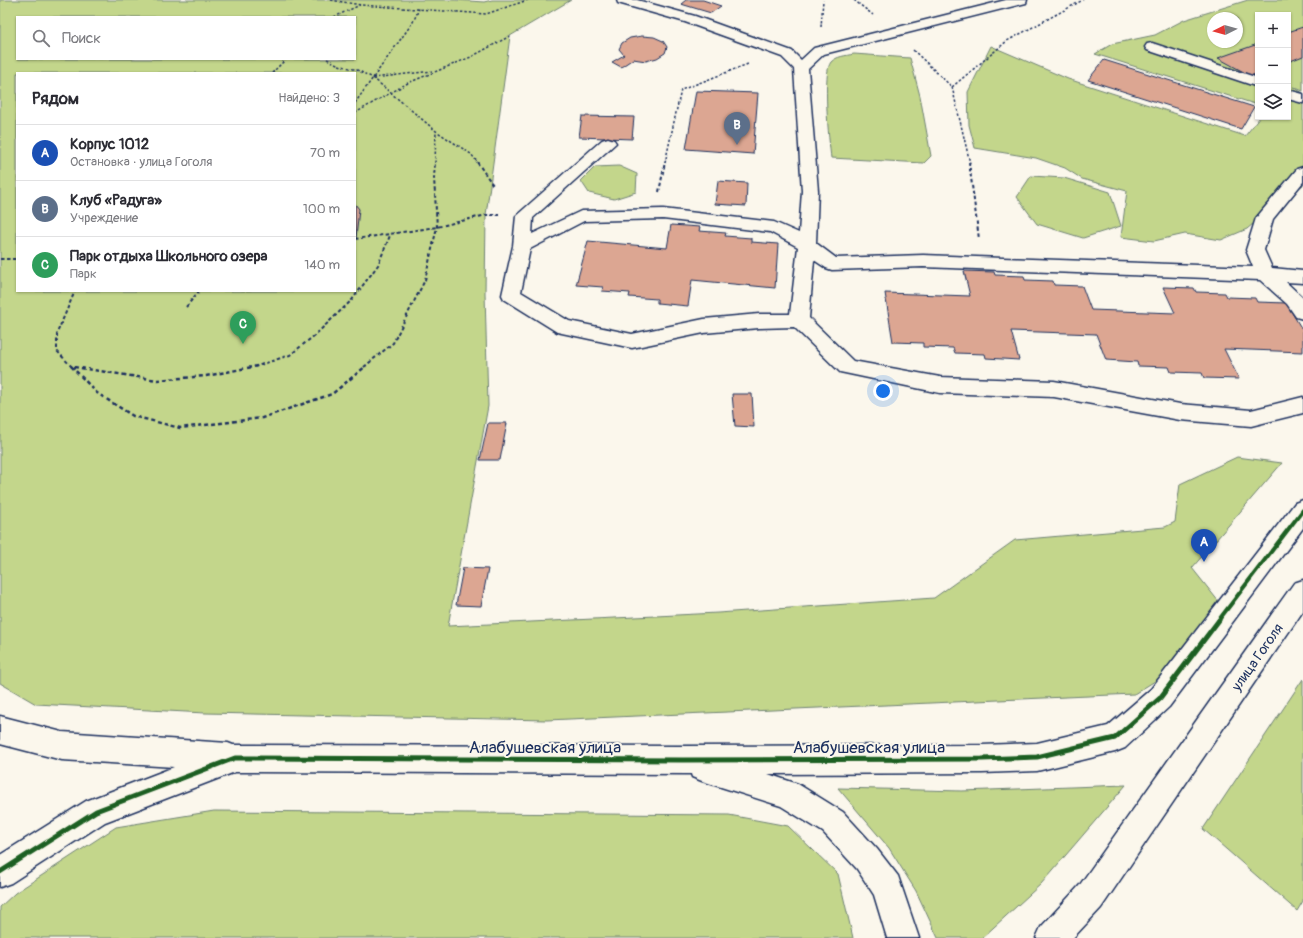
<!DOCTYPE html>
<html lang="ru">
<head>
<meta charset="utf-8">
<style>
	body { margin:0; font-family:Pangolin,sans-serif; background:#f2f2f3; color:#2b2b33 }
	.controls { position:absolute; right:12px; top:12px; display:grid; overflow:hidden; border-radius:0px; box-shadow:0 1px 3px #0004 }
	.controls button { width:36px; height:36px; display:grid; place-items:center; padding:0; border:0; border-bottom:1px solid #e1e1e2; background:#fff; color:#2b2b33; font:20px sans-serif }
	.compass { position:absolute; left:1207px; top:12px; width:36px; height:36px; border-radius:50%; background:#fff; box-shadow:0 1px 3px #0004; rotate:265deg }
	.you { position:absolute; left:883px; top:391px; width:14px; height:14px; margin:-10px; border:3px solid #fff; border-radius:50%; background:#1a73e8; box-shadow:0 0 0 6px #1a73e833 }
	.badge { display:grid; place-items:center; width:26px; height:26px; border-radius:50%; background:#c8321e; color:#fff; font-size:13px; font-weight:700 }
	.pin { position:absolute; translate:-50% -33px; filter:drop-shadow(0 1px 2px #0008) }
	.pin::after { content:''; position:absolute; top:21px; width:14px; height:12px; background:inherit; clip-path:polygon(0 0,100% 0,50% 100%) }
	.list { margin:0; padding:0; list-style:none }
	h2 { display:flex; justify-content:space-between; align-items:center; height:52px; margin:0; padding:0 16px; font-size:17px }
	h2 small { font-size:13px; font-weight:400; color:#7c7c81 }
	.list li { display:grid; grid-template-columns:26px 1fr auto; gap:12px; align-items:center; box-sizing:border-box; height:56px; padding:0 16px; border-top:1px solid #e1e1e2 }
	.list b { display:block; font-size:15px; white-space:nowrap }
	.list p { margin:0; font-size:13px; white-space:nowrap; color:#7c7c81 }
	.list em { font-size:13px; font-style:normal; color:#7c7c81 }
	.icon { flex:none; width:22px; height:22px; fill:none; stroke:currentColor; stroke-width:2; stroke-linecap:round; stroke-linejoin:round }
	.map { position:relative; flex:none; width:1303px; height:938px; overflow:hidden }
	.search { position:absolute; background:#fff; box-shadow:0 1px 3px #0004; left:16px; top:16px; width:340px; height:44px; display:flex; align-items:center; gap:10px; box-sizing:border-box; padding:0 14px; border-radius:0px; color:#7c7c81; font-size:15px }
	.panel { position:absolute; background:#fff; box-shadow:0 1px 3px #0004; left:16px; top:72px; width:340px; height:220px; border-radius:0px }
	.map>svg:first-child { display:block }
	.green { fill:#c3d68b; stroke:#6f8274; fill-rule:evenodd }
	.building { fill:#dca692; stroke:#1b2f5e }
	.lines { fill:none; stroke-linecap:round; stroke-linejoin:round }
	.minor-casing { stroke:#1b2f5e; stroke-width:3 }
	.path-far2 { stroke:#1b2f5e; stroke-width:1.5; stroke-dasharray:2.5 2; stroke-linecap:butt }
	.path-far1 { stroke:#1b2f5e; stroke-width:2; stroke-dasharray:3.5 2.5; stroke-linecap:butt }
	.path { stroke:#1b2f5e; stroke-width:2.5; stroke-dasharray:4 3; stroke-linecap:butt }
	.minor { fill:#fbf7ec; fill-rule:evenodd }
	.cycleway-far1-casing { stroke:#fbf7ec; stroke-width:6 }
	.cycleway-casing { stroke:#fbf7ec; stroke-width:8 }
	.cycleway-far1 { stroke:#1b5e20; stroke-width:4 }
	.cycleway { stroke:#1b5e20; stroke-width:5 }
	.labels { text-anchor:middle; stroke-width:4; stroke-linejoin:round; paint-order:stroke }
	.street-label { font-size:14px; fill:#1b2f5e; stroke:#fbf7ec }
	.near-street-label { font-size:17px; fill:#1b2f5e; stroke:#fbf7ec }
</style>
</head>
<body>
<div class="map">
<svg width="1303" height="938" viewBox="0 0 1303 938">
	<rect width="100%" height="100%" fill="#fbf7ec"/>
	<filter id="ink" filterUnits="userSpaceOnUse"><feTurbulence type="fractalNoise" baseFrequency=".025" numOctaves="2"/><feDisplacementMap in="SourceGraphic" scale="8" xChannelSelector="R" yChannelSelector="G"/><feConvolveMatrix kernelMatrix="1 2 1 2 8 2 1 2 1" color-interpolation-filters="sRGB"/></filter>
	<g filter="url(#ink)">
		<path class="green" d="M0,0h454l30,2 8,-2h79l-61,36 -24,179 -1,78 3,113 -40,220 270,-13 216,-15 81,-58 150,-13 10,-5 5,-38 57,-27 45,6 -90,105 27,34 -43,66 -42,26 -587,26 -342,-7 -169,-9 -36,-21zM17,17h338v42h-338zM17,73h338v218h-338z
			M1248,0h55v91l-10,-4 10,6v92l-29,21 -27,23 -26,11 -36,-6 -31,7 -33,-4 6,-46 -45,-12 -17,-11 -29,-10 -61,-10 -6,-23 -1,-33 23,-46 77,33 177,57 15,-19h28v-102h-30v90l-163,-51 17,-10 43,-9 29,-15zM1213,18h24v24h-24z
			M854,54l56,4 10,38 11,60 -7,7 -93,-5c-2,-16 -9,-86 0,-96 6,-6 14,-6 23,-8z
			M619,166l18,8 -1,18 -22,7 -25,-6 -8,-12 14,-14z
			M1031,176l33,2 46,14 11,34 -38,12 -46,-14 -20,-27z
			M1303,679v222l-6,10 -94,-82z
			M1126,785l-85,99 -59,54h-44l-22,-47 -27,-43 -51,-60 124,3z
			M214,811l515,4 59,11 50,48 15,64h-853v-31l15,-14 101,-66z"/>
		<path class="building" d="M686,0h17l18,6 -10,7 -30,-9z
			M1303,27v29l-15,6v-30z
			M642,36l12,1 9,4 4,6 -2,6 -8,5 -11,3 -13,-2 -12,8 -9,-5 12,-7 -5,-6 3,-6 8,-5z
			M1258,44v29l-7,3 -33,-18z
			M1104,60l150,47 -13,22 -153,-49z
			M696,91l62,2 -5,61 -67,-5z
			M582,116l52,1 -2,22 -53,-2z
			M718,181l29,2 -1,23 -31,-2z
			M355,204l4,5 -3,29 -1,1z
			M671,225l29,2 -1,4 27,2 -1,3 26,2v4l27,2 -3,44 -83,-8 -4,26 -31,-3v-4l-28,-2 1,-4 -28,-2 1,-4 -27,-2 12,-44 79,7z
			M964,271l30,1 1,3 29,1 1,4 28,1 1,4 28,1 9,24 84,3 -12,-26 31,1 2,4 29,1 2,4 28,1 2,4 29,1 17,28v21l-79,-3 15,30 -35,-1 -2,-5 -31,-1 -2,-5 -31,-1 -1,-4 -31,-2 -10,-26 -85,-3 8,29 -33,-2 -1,-4 -30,-1 -2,-5 -30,-1v-4l-30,-1 -8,-49 85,3z
			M732,394h20l2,33 -19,-1z
			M488,423h19l-7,37h-20z
			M463,568l25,1 -7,37 -25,-1z"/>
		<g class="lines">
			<defs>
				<path id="minor" d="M617,0h20l58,16 97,35 9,9 13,-12 192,-48h21l-1,3 -202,51 -16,15 10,122 -2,52 20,15 87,-3 330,12 -7,-17 10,-32 41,-49 6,-2v15l-30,37 -9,31 8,18 31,3v12l-17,-1 17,16v21l-7,-2 -9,-13 -27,-24 -337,-13 -91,3 -6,-2 -12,-8 -5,58 44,43 87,16 114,4 126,23 71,6 52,-13v16l-52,13 -71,-6 -126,-23 -114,-4 -100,-21 -46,-45 -35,1 -55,5 -72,15 -75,-16 -53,-33 -2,-4 11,-49 3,-30 86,-76 6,-2 6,2 2,3 -83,75 -1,16 49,-23 82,-2 111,13 25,11 3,-42 -8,-122 -12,-12 -97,-35 -67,-19zM663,219l107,13 28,15 -8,67h-31l-55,5 -72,15 -63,-13 -48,-29 9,-43 54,-28z
					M1152,43l106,35v9l-111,-37 -2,-3 2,-3z
					M1288,90l15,4v9l-15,-4z
					M1303,500v28l-134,179 -44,41 -10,4 -78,19 -55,2 -214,1 30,10 45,28 34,37 21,27 21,62h-32l-13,-43 -17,-26 -34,-37 -42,-26 -79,-25 -10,-4 -1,-3 -456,-2 -130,50 -94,61 -11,4v-32l86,-54 88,-34 -112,-7 -62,-16v-28l62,16 166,11 5,2 450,1 299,-1 55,-2 71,-17 43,-37 144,-186z
					M1303,580v31l-202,297 -28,30h-37l5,-11 38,-41 215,-303z"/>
			</defs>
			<use href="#minor" class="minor-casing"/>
			<path class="path-far2" d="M331,0l30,5 125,9 42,-14
				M854,0l19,15
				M334,17l26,-12
				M821,27l2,-27
				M913,50l39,37 18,76
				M327,59l12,6 18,5 16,8 59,-7
				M272,73l14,-14
				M373,78l63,53 35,23 7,9
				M952,87l55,-46 76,-41
				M355,103l58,-81 6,-13
				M355,113l53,-30 63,-26 39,-21
				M435,163l1,-32
				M665,163l16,-73 67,-26"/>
			<path class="path-far1" d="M477,162l16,23
				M969,162l10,77
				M659,192l6,-30
				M355,239l82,-12 49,-12h13
				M0,259h17
				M186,307l13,-16
				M72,367l-15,-16v-18l18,-42
				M254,367l36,-12 24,-19 38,-36 26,-35 13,-32
				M364,367l29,-24 32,-63 12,-53 -3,-49 1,-16"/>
			<path class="path" d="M71,366l26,27 36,23 47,12 82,-10 70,-24 34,-28
				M74,367l83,13 49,-4 51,-10"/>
			<use href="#minor" class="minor"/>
			<defs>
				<path id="cycleway-far1" d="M1218,621l85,-111"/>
				<path id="cycleway" d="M0,872l96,-61 139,-53 448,2 299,-1 55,-2 78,-19 45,-40 59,-78"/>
			</defs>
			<use href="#cycleway-far1" class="cycleway-far1-casing"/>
			<use href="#cycleway" class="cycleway-casing"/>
			<use href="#cycleway-far1" class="cycleway-far1"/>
			<use href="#cycleway" class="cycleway"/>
		</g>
	</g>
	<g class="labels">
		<g class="street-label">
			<text transform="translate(1257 657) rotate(-55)" y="5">улица Гоголя</text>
		</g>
		<g class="near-street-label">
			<text x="545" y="753">Алабушевская улица</text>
			<text x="869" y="753">Алабушевская улица</text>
		</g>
	</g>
</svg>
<div class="controls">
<button>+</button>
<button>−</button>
<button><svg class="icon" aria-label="layers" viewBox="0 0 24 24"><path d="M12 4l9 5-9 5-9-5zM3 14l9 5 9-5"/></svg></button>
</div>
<svg class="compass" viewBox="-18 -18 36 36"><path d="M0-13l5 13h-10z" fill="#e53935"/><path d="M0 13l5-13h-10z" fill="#7c7c81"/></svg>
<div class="you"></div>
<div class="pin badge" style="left:1204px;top:562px;background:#1a4fb4">A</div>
<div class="pin badge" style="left:737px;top:145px;background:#5c6f8a">B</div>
<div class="pin badge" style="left:243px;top:344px;background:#2e9e5b">C</div>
<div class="search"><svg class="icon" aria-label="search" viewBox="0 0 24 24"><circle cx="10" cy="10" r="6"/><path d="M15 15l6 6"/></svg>Поиск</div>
<section class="panel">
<h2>Рядом<small>Найдено: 3</small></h2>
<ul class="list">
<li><span class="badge" style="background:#1a4fb4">A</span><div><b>Корпус 1012</b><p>Остановка · улица Гоголя</p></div><em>70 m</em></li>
<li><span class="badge" style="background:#5c6f8a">B</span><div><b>Клуб «Радуга»</b><p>Учреждение</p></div><em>100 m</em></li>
<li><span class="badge" style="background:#2e9e5b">C</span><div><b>Парк отдыха Школьного озера</b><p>Парк</p></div><em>140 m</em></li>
</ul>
</section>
</div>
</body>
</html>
